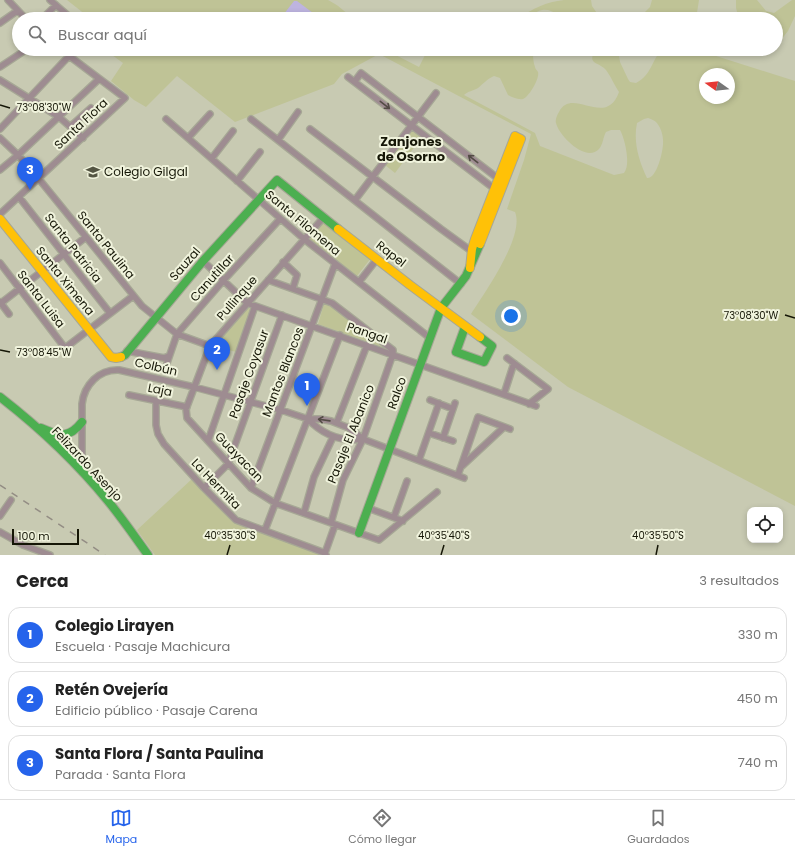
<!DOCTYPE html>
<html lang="es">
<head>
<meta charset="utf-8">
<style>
	body { margin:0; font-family:Poppins,sans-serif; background:#f2f2f2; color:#222 }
	.controls { position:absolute; right:12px; bottom:12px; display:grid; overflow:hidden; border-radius:8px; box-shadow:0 2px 6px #0003 }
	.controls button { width:36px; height:36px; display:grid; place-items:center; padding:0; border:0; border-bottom:1px solid #e0e0e0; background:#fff; color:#222; font:20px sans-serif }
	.compass { position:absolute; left:699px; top:68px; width:36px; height:36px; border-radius:50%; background:#fff; box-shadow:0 2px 6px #0003; rotate:285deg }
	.scale { position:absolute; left:12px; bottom:10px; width:67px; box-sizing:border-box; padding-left:4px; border:2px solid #151606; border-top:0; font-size:11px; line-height:14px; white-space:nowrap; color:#151606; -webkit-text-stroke:3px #f0f3dc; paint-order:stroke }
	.you { position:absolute; left:511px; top:316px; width:14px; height:14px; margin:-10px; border:3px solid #fff; border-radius:50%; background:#1a73e8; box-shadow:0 0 0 6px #1a73e833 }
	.badge { display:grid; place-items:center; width:26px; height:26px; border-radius:50%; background:#2563eb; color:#fff; font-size:13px; font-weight:700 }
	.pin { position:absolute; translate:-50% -33px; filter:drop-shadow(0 1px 2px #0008) }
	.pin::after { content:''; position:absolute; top:21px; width:14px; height:12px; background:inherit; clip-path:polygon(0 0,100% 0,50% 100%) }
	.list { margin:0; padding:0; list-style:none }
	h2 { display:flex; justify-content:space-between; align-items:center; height:52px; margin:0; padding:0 16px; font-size:17px }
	h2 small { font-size:13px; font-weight:400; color:#767676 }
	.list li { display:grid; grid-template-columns:26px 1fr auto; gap:12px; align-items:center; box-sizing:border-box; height:56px; margin:0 8px 8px; padding:0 8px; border:1px solid #e0e0e0; border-radius:12px }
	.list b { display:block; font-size:15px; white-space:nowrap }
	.list p { margin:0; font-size:13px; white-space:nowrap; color:#767676 }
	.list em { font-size:13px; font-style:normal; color:#767676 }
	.icon { flex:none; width:22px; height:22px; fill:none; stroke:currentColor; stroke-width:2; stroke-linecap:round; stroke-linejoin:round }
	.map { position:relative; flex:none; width:795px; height:555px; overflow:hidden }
	.search { position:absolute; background:#fff; box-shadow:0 2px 6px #0003; left:12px; right:12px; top:12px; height:44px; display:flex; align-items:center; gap:10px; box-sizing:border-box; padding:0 14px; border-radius:22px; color:#767676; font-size:15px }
	.sheet { height:244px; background:#fff }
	nav { display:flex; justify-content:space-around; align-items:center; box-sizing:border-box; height:56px; border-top:1px solid #e0e0e0; background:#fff; font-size:11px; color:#767676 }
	nav a { display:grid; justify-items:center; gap:2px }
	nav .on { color:#2563eb }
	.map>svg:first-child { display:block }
	.green { fill:#bfc396; fill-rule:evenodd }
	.water { fill:#beb4e0 }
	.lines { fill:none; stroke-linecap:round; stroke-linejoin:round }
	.street-casing { stroke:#a6a795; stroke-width:8 }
	.fast-casing { stroke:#a6a795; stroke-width:10 }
	.slow-casing { stroke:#a6a795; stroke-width:10 }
	.street { stroke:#9e8c91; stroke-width:5.5 }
	.fast { stroke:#4caf50; stroke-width:8 }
	.slow { stroke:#ffc107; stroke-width:8 }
	.rail { stroke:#938d84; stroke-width:1.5; stroke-dasharray:7 7; stroke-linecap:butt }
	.oneway { stroke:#534b45 }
	.ticks { fill:none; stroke:#151606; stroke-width:1.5 }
	.labels { text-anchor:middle; stroke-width:4; stroke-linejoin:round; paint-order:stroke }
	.street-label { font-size:12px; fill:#151606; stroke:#f0f3dc }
	.poi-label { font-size:12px; fill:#151606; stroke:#f0f3dc; text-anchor:start }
	.neighbourhood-label { font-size:13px; font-weight:bold; fill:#151606; stroke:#f0f3dc }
	.ticks-label { font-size:10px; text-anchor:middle; fill:#151606; stroke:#f0f3dc; stroke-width:4; stroke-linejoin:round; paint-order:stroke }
</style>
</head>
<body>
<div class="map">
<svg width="795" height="555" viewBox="0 0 795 555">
	<rect width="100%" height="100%" fill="#c8cab2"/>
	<path class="green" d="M67,0h261c10,5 17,11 24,19h-261z
		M564,0h27l1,6 9,13c-10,0 -22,2 -31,0 -16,-3 -23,-19 -42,0h-10c15,-11 28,-17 46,-19z
		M652,0h47l-3,19h-11l-2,-4 -6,-1 -10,5h-29l12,-12z
		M736,0h21l9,11 8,2 18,-13h3v16l-7,15 -12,15v-27h-37l-3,-11z
		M117,49h250l5,7 10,-7h2l35,18 9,-18h103l2,2c0,5 0,11 2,16 0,2 2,3 3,5 2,6 -9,25 -15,27 -5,1 -11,-2 -15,-4l-8,-17 -6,-2c-7,3 -11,8 -16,12 -5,3 -10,3 -14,7l71,38 5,13 74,29 10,-2c7,-8 1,-34 -4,-43h-9l-5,2c-3,5 -3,13 -7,17 -13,14 -40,-13 -43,-26 -1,-3 1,-8 3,-11 13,-26 47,17 60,-20 -4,-6 -9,-17 -13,-22 -8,-9 -20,-5 -10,-21h22l2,13 8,17 2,3 6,1c17,-9 14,-22 27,-34h31l101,32v425l-227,-119 -97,-73c14,-22 54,-78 44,-102l-8,-3 17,-49 7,-26 -152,-80 -37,20 -8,10 -99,38 -58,-46 -31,31 -12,-7 -23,-19 12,-18 -11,-8zM705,74h24v24h-24zM648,118c3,1 6,2 8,4 4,4 7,12 7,18 1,9 -6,39 -16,38 -8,-17 -14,-36 -10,-55l7,-4z
		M411,131h2l9,6 -27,36 -10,-8z
		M324,219l47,39 -14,18 -49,-38z
		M324,304l8,2 56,43 -70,-25z
		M248,307l3,2 -15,43 -21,-6z
		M193,478l41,42 90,35h-169l-18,-25z"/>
	<path class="water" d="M294,1h3l24,18h-41z"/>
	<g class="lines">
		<defs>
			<path id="street" d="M8,0l18,19
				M50,0l22,19
				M42,19l14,-14
				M0,23l17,-12
				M109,49l2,1
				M0,67l27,-18
				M348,77l148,113
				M0,80l59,37 24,21
				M355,81l6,-8 139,107
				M166,119l138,120 126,99
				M251,119l210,165
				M71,126l20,-18
				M0,129l68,-72
				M310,129l131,100 33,24
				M0,138l18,17 21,24 103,127 35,28 33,12
				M188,138l22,-24
				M278,140l20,-28
				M212,158l21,-27
				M0,170l18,-15 81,-76
				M237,181l23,-29
				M19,197l91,116
				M355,200l81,-107
				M0,214l125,-116 -65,-49
				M324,217l-114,129 -24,63 1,9 64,70 24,15 104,37 58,-48
				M203,261l44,42 289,103
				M283,262l14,13 -4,13
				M0,263l65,85 68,-52
				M268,280l64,23 61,47v4l-30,85 -20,41 -12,43
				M359,282l18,-23
				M0,302l9,12
				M1,303l85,-66
				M127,351l37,7 5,-2
				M507,358l41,31 -19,15
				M167,363l10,-29 46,-53 57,-62
				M504,394l10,-31
				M129,395l58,12
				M430,400l23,9
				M156,401v24l2,9 6,10 40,44 32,32 89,33 1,2
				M308,419c15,16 33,23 55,20l101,39
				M337,422l30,-77
				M429,433l24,8
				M443,438l12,-35
				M208,441l47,-135
				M419,460l20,-57
				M462,466l42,-39
				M82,472v-68c2,-19 17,-35 37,-34l75,17 87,23 27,9h12l11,2 18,7 14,11
				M458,475l20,-58 32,12
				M204,488l24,-24 54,-149
				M251,488l84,-224
				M368,508l35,13
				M304,513l10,-36 19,-40
				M0,516l11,-16
				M394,517l13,-36
				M265,530l75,-195
				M0,532l23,13 27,10
				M325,553l10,-28"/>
			<path id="fast" d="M465,327l-9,25 28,10 8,-16 -12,-9
				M121,357l4,-2 78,-94 74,-81 61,49
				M0,397c40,31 76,65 108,104 14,17 27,36 40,54
				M41,428c18,8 28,11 41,-6
				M359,533l82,-225 25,-32 14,-32"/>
			<path id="slow" d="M0,219l111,138 5,1 5,-1
				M338,229l72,56 70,52
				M470,268l2,-19 3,-10 40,-103 6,3 -41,105"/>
		</defs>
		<use href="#street" class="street-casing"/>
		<use href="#fast" class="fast-casing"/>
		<use href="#slow" class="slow-casing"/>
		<use href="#street" class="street"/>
		<use href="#fast" class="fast"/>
		<use href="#slow" class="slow"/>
		<path class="rail" d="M0,485l105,70"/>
	</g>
	<defs><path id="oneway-shaft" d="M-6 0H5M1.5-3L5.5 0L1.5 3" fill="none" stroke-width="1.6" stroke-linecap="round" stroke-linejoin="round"/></defs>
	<g class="oneway">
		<use href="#oneway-shaft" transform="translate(385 105) rotate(38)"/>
		<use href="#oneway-shaft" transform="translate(473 159) rotate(-142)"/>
		<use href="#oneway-shaft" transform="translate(324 420) rotate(-172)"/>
	</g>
	<path class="ticks" d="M0,105l10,3M785,315l10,3M0,350l10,2M227,555l3,-10M441,555l3,-10M656,555l2,-10"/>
	<defs>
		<symbol id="school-bare" viewBox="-9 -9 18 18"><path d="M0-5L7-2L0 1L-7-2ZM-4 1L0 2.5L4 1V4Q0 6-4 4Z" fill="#545542" stroke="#f0f3dc" stroke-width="2.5" paint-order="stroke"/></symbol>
	</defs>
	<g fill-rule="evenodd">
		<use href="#school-bare" x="83" y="162" width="20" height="20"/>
	</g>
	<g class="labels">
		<g class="street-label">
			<text transform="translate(81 124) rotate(-43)" y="4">Santa Flora</text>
			<text transform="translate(303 223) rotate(40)" y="4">Santa Filomena</text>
			<text transform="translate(106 245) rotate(51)" y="4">Santa Paulina</text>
			<text transform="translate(73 248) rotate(52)" y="4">Santa Patricia</text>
			<text transform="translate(391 254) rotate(38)" y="4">Rapel</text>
			<text transform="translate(185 264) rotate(-49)" y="4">Sauzal</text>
			<text transform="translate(212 278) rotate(-48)" y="4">Canutillar</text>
			<text transform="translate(65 281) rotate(51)" y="4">Santa Ximena</text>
			<text transform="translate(237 298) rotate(-49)" y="4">Pullinque</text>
			<text transform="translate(41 299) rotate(52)" y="4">Santa Luisa</text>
			<text transform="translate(367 333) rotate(19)" y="4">Pangal</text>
			<text transform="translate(156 367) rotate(13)" y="4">Colbún</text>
			<text transform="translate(283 372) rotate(-69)" y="4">Mantos Blancos</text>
			<text transform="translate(249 374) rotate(-70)" y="4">Pasaje Coyasur</text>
			<text transform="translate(160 390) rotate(11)" y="4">Laja</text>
			<text transform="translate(397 393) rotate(-70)" y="4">Ralco</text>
			<text transform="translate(351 434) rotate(-68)" y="4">Pasaje El Abanico</text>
			<text transform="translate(239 457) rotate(46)" y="4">Guayacan</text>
			<text transform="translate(87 464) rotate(47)" y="4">Felizardo Asenjo</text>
			<text transform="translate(216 484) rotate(46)" y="4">La Hermita</text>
		</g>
		<g class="poi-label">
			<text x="104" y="176">Colegio Gilgal</text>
		</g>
		<g class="neighbourhood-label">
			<text x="411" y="146">Zanjones<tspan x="411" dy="15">de Osorno</tspan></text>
		</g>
	</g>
	<g class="ticks-label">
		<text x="44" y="111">73°08'30"W</text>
		<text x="751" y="319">73°08'30"W</text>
		<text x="44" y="356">73°08'45"W</text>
		<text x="230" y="539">40°35'30"S</text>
		<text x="444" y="539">40°35'40"S</text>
		<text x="658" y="539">40°35'50"S</text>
	</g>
</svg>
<div class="controls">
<button><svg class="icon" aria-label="locate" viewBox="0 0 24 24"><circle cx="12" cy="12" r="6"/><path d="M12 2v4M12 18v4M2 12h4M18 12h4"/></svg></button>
</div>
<svg class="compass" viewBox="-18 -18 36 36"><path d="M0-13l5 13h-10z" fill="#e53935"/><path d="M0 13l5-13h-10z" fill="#767676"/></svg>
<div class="scale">100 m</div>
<div class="you"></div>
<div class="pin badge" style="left:307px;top:406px">1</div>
<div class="pin badge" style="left:217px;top:370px">2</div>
<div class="pin badge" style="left:30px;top:190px">3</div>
<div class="search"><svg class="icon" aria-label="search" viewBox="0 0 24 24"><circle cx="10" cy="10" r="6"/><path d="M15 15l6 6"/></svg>Buscar aquí</div>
</div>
<section class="sheet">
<h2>Cerca<small>3 resultados</small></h2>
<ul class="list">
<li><span class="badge">1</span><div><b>Colegio Lirayen</b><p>Escuela · Pasaje Machicura</p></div><em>330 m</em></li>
<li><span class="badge">2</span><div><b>Retén Ovejería</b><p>Edificio público · Pasaje Carena</p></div><em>450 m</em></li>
<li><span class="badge">3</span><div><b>Santa Flora / Santa Paulina</b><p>Parada · Santa Flora</p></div><em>740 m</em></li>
</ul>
</section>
<nav>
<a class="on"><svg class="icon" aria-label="map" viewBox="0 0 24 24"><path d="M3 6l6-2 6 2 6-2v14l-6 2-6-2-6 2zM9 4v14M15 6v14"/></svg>Mapa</a>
<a><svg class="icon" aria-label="directions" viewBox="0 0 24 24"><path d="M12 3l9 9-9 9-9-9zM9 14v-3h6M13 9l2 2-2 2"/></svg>Cómo llegar</a>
<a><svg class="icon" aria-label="saved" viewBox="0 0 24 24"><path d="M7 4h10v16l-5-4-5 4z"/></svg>Guardados</a>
</nav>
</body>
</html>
